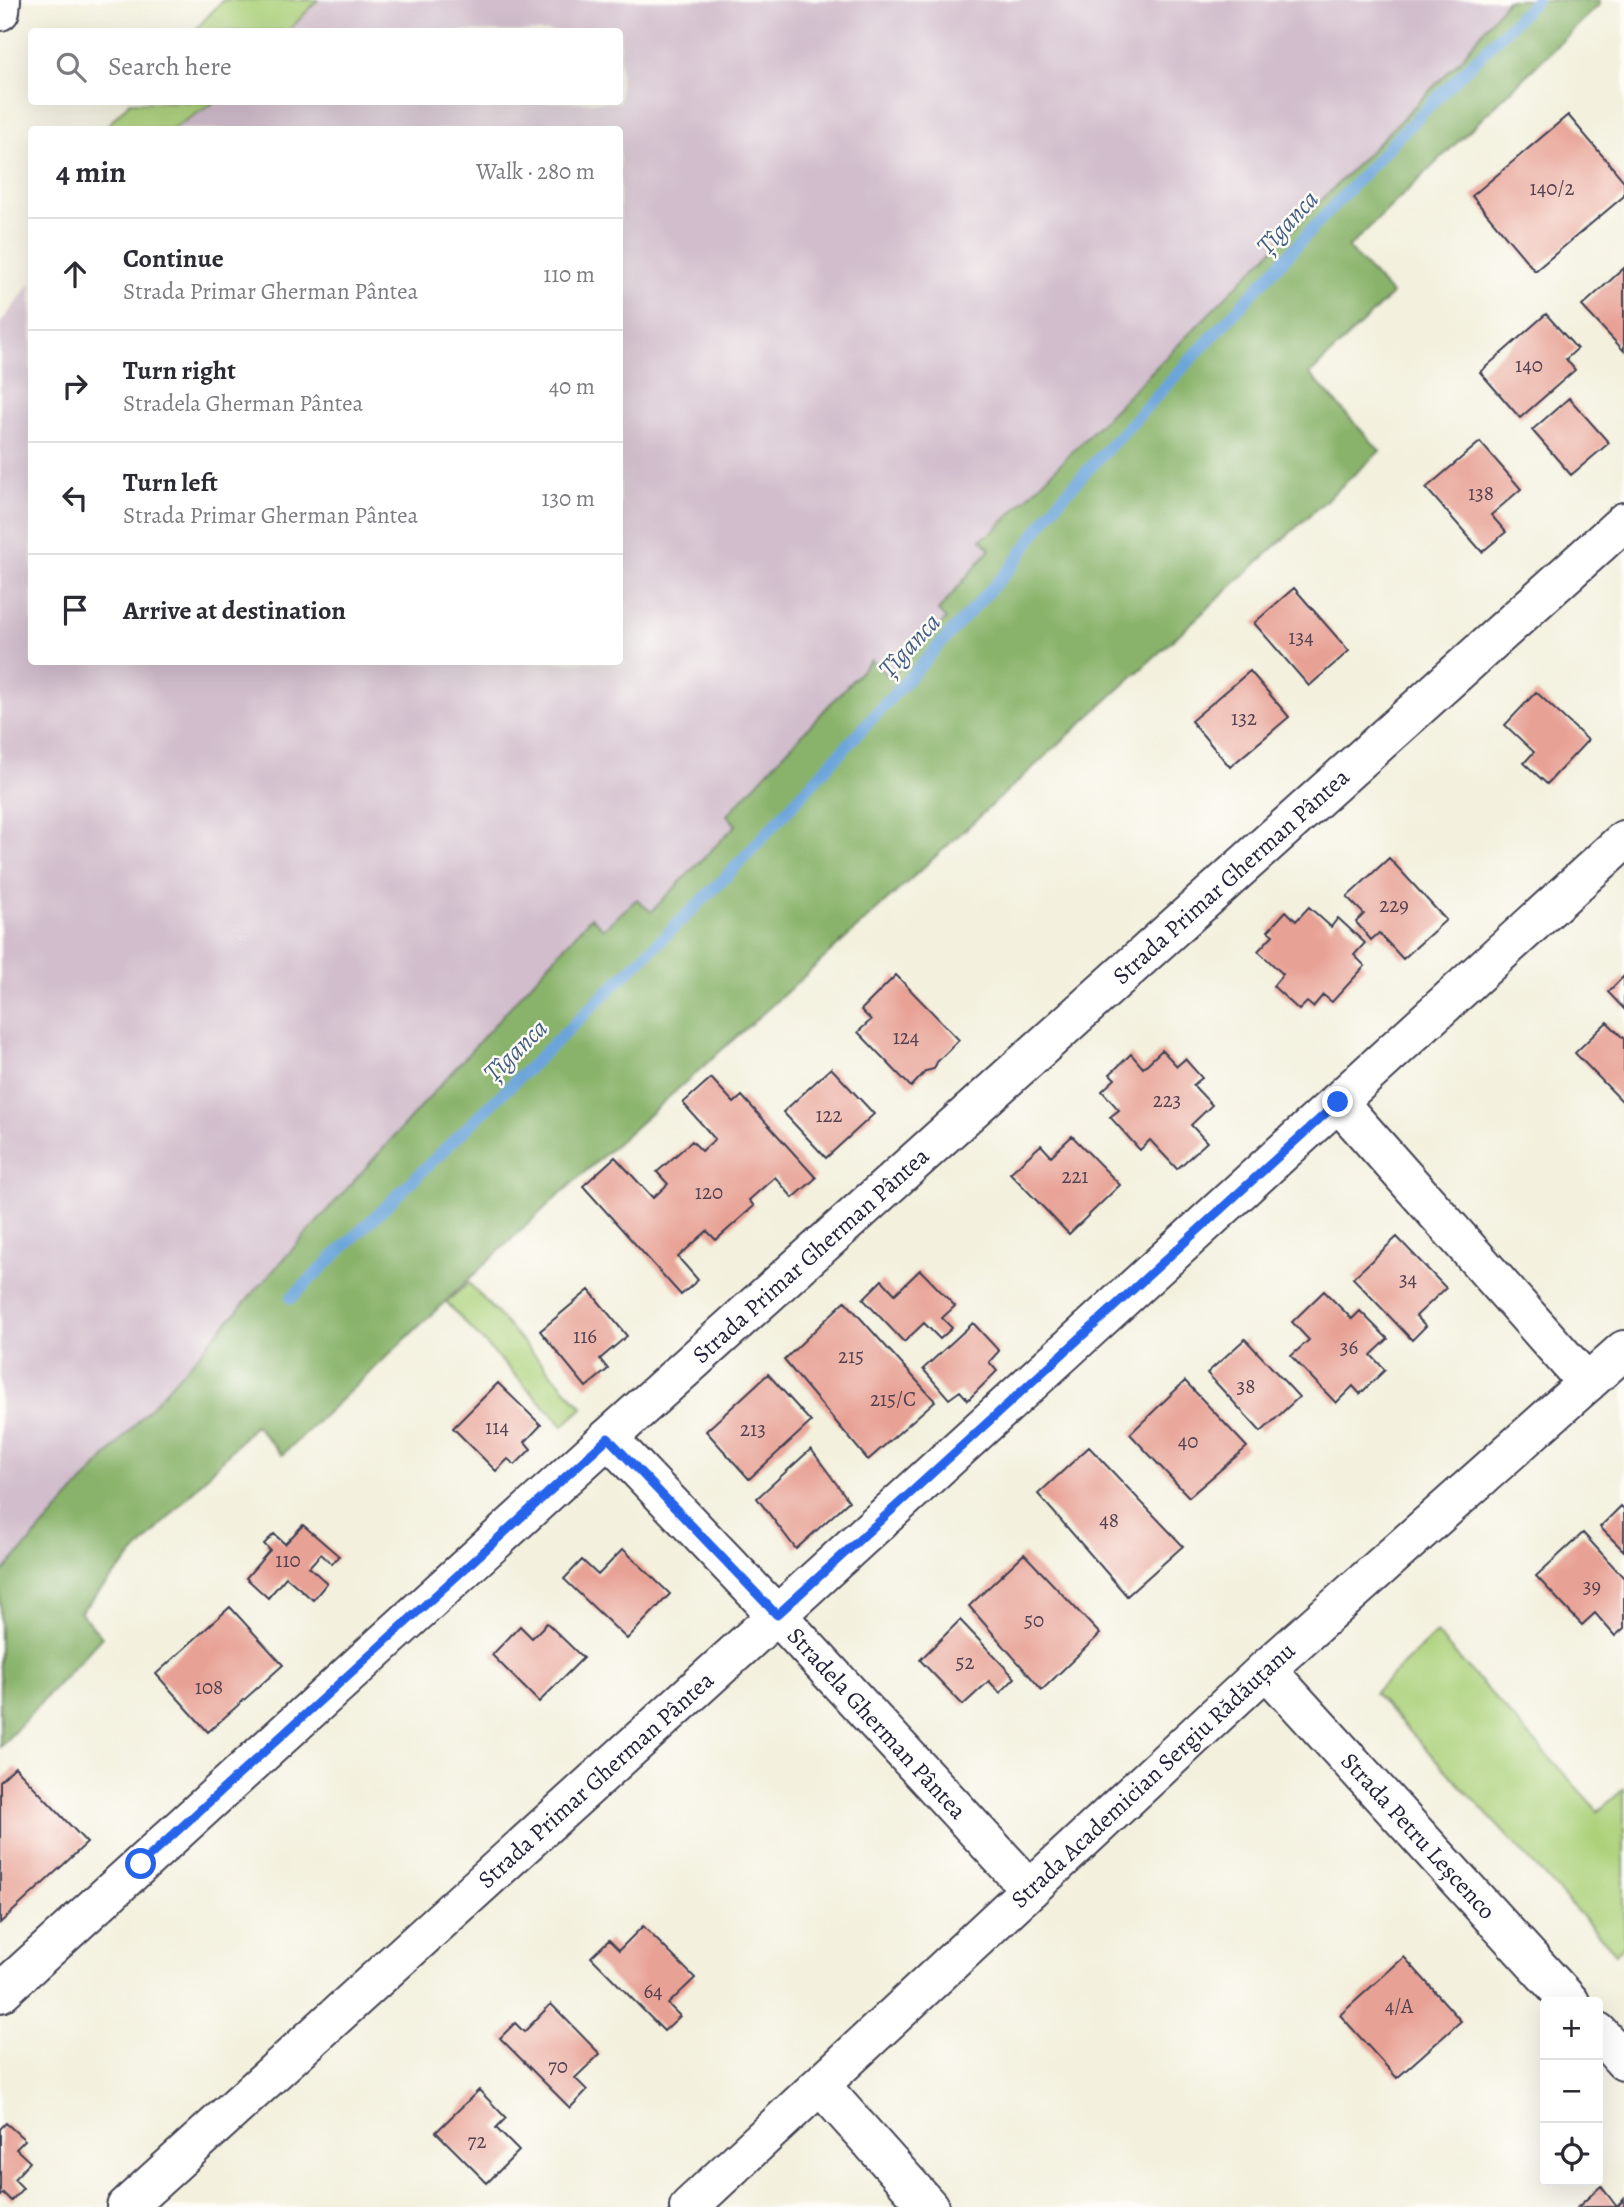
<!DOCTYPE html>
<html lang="en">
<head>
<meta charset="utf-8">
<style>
	body { margin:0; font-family:Alegreya,serif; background:#f7f7f7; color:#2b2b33 }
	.controls { position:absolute; right:21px; bottom:21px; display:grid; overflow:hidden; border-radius:7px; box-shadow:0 7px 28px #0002 }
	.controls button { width:63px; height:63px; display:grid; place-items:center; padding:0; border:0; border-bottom:2px solid #e1e1e2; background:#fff; color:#2b2b33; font:35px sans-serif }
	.stop { position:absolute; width:21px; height:21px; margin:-16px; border:5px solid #2563eb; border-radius:50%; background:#fff }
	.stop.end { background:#2563eb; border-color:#fff; box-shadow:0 2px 7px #0008 }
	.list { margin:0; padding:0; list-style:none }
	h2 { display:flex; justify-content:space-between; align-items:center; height:91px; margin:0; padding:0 28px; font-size:30px }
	h2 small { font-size:23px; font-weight:400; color:#7c7c81 }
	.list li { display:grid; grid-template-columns:46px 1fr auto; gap:21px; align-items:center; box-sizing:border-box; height:112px; padding:0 28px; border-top:2px solid #e1e1e2 }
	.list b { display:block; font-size:26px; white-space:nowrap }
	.list p { margin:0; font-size:23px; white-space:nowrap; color:#7c7c81 }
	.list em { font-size:23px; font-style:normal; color:#7c7c81 }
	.icon { flex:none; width:38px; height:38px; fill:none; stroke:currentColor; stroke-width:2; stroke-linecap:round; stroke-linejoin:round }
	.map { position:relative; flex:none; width:1624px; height:2207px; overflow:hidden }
	.search { position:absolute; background:#fff; box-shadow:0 7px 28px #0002; left:28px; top:28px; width:595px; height:77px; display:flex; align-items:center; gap:18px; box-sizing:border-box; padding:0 24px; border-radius:7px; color:#7c7c81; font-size:26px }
	.panel { position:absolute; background:#fff; box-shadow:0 7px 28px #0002; left:28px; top:126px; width:595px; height:539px; border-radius:7px }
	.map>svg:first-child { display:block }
	.industrial { fill:#d1bdcc }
	.green { fill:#acd17a; stroke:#677a5a; stroke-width:2 }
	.forest { fill:#89b36a; stroke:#566a52; stroke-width:2 }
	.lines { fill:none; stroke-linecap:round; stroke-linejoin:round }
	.stream { stroke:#6ca5db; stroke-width:12 }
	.building { fill:#e8a295 }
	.minor-casing { stroke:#414153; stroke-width:42 }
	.minor { stroke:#fff; stroke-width:38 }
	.route { stroke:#2563eb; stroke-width:9 }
	.labels { text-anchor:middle; stroke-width:5; stroke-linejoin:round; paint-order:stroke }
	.number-label { font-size:21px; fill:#544252 }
	.street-label { font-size:24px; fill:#22223b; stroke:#fdfcf7 }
	.water-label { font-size:26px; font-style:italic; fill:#435d83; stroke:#fdfcf7 }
</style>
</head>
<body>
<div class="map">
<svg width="1624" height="2207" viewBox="0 0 1624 2207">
	<rect width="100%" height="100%" fill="#fdfcf7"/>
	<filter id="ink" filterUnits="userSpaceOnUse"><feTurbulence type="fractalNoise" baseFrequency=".0143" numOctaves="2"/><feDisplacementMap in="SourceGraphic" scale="14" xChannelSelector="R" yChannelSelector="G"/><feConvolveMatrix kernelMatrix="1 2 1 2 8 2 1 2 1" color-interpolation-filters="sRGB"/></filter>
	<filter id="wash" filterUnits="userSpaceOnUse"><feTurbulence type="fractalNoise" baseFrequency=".00686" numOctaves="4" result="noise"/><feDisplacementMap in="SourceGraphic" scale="28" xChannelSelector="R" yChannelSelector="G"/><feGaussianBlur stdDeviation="1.57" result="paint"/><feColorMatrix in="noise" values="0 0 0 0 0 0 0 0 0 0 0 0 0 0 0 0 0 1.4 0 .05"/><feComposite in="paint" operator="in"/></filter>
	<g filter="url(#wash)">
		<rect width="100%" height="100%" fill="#f3f0dd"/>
		<path class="industrial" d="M318,0h1189l-47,60 -466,471 -13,7 9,10 -52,62 8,9 -56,59 -19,-17 -144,154 9,9 -85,88 -48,17 -12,-12 -591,658v-1251l31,-41 1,379h588v-532l-448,-1 43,-27h405v-70l-332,-1z"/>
		<path class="green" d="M223,0h95l-30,31h-94z
			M130,102h85l-43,27h-68z
			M469,1283l114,125 -20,18 -117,-124z
			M1436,1633l162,178 26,-22v156l-8,8 -242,-260z"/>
		<path class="forest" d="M1507,0h92l1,4 -252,244 44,46 -82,80 70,77 -581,530 -250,223 -267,251 -27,-30 -175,187 22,25 -102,110v-172l591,-658 12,12 34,-30 14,13 85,-87 -9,-10 144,-155 20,18 55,-59 -8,-8 52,-62 -9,-10 13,-8 466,-471z"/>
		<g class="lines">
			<path class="stream" d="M291,1298l435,-421 287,-312 45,-63 336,-361 142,-141"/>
		</g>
		<g id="blocks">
			<path class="building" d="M1568,115l56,66v15l-89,75 -63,-75z
				M1624,268v83l-42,-45z
				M1546,314l31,35 -11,10 9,11 -55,48 -40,-46z
				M1569,398l40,45 -38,32 -39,-45z
				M1480,442l41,47 -30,26 15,17 -24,20 -56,-64z
				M1294,588l55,63 -40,35 -55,-63z
				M1250,671l39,46 -59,50 -39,-46z
				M1536,692l52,48 -41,44 -23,-21 10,-11 -29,-27z
				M1389,858l57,62 -43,39 -24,-26 -8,7 -15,-18 8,-8 -17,-17z
				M1309,907l22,20 7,-9 27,25 -11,12 11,11 -33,36 -9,-7 -10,12 -6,-5 -8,8 -26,-24 10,-12 -25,-23 15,-16 -5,-4 18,-20 10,10z
				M896,975l63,65 -22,22 -3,7 -8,2 -15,16 -53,-55 13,-12 -10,-10z
				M1624,976v33l-16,-17z
				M1607,1022l17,17v64l-49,-50z
				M1162,1050l15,16 8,-7 17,19 -9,7 19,20 -21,20 16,17 -30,27 -27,-29 -10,10 -30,-33 9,-7 -17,-19 13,-12 -5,-5 21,-20 12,14z
				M831,1068l43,46 -48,44 -43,-46z
				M711,1078l23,25 8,-7 74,82 -23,20 -18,-21 -26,23 5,6 -38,34 -9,-9 -29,26 20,23 -17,15 -98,-109 32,-29 38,41 15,-14 -11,-12 35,-31 10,10 13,-12 -32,-36z
				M1072,1136l48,49 -51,49 -59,-61 31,-28 10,11z
				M1397,1237l49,51 -30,28 10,10 -14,14 -59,-62z
				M920,1270l35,36 -13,12 10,10 -12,11 -16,-16 -20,19 -41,-43 19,-19 13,14z
				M589,1290l38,46 -27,23 8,10 -22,18 -46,-56z
				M1324,1291l28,28 8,-8 28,28 -17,16 14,15 -25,24 -7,-8 -17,17 -45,-47 18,-16 -17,-18z
				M845,1301l90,100 -67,59 -84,-100z
				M973,1323l26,28 -10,11 8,9 -29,29 -8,-9 -11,8 -26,-30z
				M1245,1339l54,58 -38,35 -54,-59z
				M768,1374l43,48 -62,57 -43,-48z
				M1185,1381l62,66 -58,50 -59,-63z
				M498,1383l43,42 -16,17 6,7 -16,16 -7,-6 -12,12 -43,-43z
				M1089,1447l94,99 -56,50 -89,-102z
				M811,1449l38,52 -53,48 -39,-51z
				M1621,1506l3,3v42l-24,-24z
				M303,1525l36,31 -7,8 -11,-10 -12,13 18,16 -14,17 -27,-23 -18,21 -22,-20 24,-28 -6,-6 10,-10 11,10z
				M1583,1533l41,45v50l-9,8 -20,-23 -13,12 -46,-49z
				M623,1549l47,45 -43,45 -63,-60 18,-19 16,15z
				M1024,1554l76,80 -58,56 -73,-84z
				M230,1607l53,58 -75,67 -52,-58z
				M960,1620l55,58 -15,15 -11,-12 -26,24 -43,-45z
				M547,1623l36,35 -44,44 -47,-47 28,-29 12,12z
				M15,1767l72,76 -87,80v-142z
				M643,1926l52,52 -27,26 12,12 -16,15 -73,-74 18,-17 10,10z
				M1404,1957l57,64 -64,57 -57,-63z
				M551,2004l49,50 -25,24 12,12 -17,18 -70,-70 15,-15 9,9z
				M479,2090l27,28 -10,10 23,23 -32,32 -51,-51z
				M6,2123l19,17 -9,9 14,13 -16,17 9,9 -12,13 -8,-8 -3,3v-67z
				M1601,2186l16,21 7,-8v8h-46z"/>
		</g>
	</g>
	<g filter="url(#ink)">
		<use href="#blocks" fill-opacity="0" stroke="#414153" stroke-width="2"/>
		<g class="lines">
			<defs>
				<g id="minor">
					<path d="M0,11l1,-11"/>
					<path d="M1338,1102l249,281"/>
					<path id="s1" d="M608,1438l169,177 253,274"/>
					<path id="s2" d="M1266,1669l304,333"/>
					<path id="s3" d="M0,1993l608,-555 1016,-916"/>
					<path d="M1598,2032l26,29"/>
					<path d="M821,2086l108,121"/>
					<path id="s4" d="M126,2207l651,-592 847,-775"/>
					<path id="s5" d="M689,2207l577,-538 358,-319"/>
				</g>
			</defs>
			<use href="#minor" class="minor-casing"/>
			<use href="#minor" class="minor"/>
		</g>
	</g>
	<g class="lines" filter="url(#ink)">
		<path class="route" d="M141,1864l467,-426 169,177 561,-513"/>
	</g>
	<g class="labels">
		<g class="number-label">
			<text x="1552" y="195">140/2</text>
			<text x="1529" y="372">140</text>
			<text x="1481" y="500">138</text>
			<text x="1301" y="644">134</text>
			<text x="1244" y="725">132</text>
			<text x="1394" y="912">229</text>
			<text x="906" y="1044">124</text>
			<text x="1167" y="1107">223</text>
			<text x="829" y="1122">122</text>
			<text x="1075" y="1183">221</text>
			<text x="709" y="1199">120</text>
			<text x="1408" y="1286">34</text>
			<text x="585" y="1343">116</text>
			<text x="1349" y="1354">36</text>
			<text x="851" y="1363">215</text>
			<text x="1246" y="1393">38</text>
			<text x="893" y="1406">215/C</text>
			<text x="497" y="1434">114</text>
			<text x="753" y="1436">213</text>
			<text x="1188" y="1448">40</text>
			<text x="1109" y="1527">48</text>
			<text x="288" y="1567">110</text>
			<text x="1592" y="1593">39</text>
			<text x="1034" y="1627">50</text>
			<text x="965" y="1669">52</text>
			<text x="209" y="1694">108</text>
			<text x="653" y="1998">64</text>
			<text x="1399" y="2013">4/A</text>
			<text x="558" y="2073">70</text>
			<text x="477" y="2148">72</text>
		</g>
		<g class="street-label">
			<text dy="8" stroke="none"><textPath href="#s3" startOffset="1662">Strada Primar Gherman Pântea</textPath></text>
			<text dy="8" stroke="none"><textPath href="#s3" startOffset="1096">Strada Primar Gherman Pântea</textPath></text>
			<text dy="8" stroke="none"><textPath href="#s1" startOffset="392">Stradela Gherman Pântea</textPath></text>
			<text dy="8" stroke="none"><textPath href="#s5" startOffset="634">Strada Academician Sergiu Rădăuțanu</textPath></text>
			<text dy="8" stroke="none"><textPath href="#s4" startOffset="635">Strada Primar Gherman Pântea</textPath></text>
			<text dy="8" stroke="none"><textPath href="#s2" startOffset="226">Strada Petru Leșcenco</textPath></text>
		</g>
		<g class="water-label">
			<text transform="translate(1287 222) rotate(-47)" y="9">Țîganca</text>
			<text transform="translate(909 645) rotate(-47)" y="9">Țîganca</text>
			<text transform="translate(515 1050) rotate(-44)" y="9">Țîganca</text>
		</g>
	</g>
</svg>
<div class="controls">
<button>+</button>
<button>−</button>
<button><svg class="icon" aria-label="locate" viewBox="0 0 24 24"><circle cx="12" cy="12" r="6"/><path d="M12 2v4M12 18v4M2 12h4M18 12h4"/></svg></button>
</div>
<div class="stop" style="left:141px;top:1864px"></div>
<div class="stop end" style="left:1338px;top:1102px"></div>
<div class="search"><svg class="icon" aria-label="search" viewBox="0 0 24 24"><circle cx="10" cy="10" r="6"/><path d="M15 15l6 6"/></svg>Search here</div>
<section class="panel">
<h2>4 min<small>Walk · 280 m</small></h2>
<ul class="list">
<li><svg class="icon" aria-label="ahead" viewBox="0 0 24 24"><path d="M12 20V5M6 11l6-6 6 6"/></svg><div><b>Continue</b><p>Strada Primar Gherman Pântea</p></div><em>110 m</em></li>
<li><svg class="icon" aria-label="right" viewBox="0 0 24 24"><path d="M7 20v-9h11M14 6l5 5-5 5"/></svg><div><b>Turn right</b><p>Stradela Gherman Pântea</p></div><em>40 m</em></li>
<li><svg class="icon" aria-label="left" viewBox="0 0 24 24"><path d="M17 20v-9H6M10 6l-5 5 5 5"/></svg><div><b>Turn left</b><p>Strada Primar Gherman Pântea</p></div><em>130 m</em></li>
<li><svg class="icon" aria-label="arrive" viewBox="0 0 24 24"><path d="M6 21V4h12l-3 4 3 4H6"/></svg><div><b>Arrive at destination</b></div></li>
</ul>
</section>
</div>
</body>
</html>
